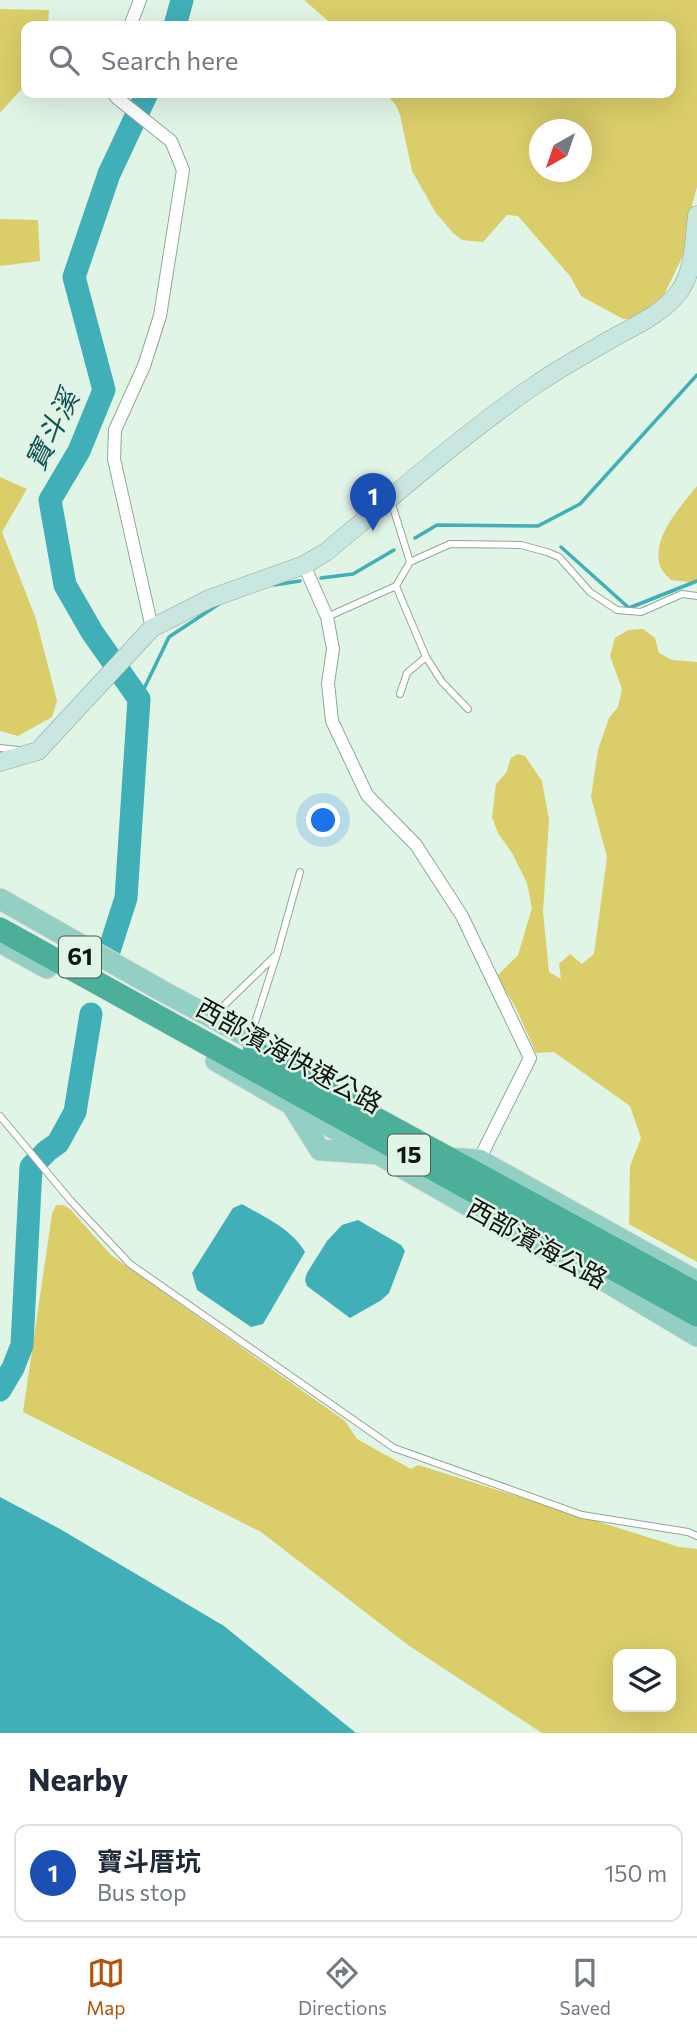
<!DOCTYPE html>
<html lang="en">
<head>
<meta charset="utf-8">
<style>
	body { margin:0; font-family:Commissioner,"Noto Sans TC",sans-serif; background:#f6f6f7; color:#1f2937 }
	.controls { position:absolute; right:21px; bottom:21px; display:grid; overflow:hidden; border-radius:14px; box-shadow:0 7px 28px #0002 }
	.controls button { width:63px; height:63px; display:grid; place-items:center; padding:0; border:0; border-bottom:2px solid #e0e1e3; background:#fff; color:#1f2937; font:35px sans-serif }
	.compass { position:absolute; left:529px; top:119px; width:63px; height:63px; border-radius:50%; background:#fff; box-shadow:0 7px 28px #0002; rotate:220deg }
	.you { position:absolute; left:324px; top:821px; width:24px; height:24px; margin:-18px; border:5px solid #fff; border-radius:50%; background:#1a73e8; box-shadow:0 0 0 10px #1a73e833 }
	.badge { display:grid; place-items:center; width:46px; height:46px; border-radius:50%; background:#b45309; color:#fff; font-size:23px; font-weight:700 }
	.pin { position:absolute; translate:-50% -58px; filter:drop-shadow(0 2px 4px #0008) }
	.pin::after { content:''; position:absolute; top:37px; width:24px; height:21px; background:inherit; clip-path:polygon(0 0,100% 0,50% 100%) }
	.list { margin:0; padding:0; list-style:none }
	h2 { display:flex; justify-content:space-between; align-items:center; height:91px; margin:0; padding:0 28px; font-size:30px }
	h2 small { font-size:23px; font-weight:400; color:#747a83 }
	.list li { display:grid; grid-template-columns:46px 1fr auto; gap:21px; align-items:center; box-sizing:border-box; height:98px; margin:0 14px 14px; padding:0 14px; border:2px solid #e0e1e3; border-radius:14px }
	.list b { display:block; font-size:26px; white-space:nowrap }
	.list p { margin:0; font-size:23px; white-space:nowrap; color:#747a83 }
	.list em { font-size:23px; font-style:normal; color:#747a83 }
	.icon { flex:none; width:38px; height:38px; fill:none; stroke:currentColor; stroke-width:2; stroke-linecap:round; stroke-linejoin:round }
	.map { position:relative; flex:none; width:697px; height:1733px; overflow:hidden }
	.search { position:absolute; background:#fff; box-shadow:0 7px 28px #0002; left:21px; right:21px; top:21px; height:77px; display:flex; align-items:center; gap:18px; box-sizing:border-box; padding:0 24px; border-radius:14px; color:#747a83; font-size:26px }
	.sheet { height:203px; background:#fff }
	nav { display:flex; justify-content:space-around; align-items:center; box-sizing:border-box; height:98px; border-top:2px solid #e0e1e3; background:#fff; font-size:19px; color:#747a83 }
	nav a { display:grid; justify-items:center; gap:4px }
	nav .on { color:#b45309 }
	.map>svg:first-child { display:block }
	.green { fill:#dacd6a; fill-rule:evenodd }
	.water { fill:#40afb8 }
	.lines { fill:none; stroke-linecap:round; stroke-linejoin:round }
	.stream { stroke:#40afb8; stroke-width:3.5 }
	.river { stroke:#40afb8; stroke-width:23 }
	.lane-casing { stroke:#95a699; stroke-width:8 }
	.street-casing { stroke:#95a699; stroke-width:14 }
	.secondary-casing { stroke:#95a699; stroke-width:19 }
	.primary-casing { stroke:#dedede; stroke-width:23 }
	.highway-casing { stroke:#dedede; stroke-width:24 }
	.lane { stroke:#fff; stroke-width:6 }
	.street { stroke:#fff; stroke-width:12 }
	.secondary { stroke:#c9e7e1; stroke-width:18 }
	.primary { stroke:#93cfc2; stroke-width:21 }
	.highway { stroke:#4baf9a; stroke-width:23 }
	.labels { text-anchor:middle; stroke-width:5; stroke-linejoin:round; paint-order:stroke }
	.shield { fill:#e1f5e6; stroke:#4f5951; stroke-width:2 }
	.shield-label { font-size:24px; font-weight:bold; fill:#101611 }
	.street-label { font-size:26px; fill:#101611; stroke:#e1f5e6 }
	.water-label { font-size:28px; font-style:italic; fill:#125256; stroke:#e1f5e6 }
</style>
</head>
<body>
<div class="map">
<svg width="697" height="1733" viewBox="0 0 697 1733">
	<rect width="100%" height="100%" fill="#e1f5e6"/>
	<path class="green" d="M304,0h393v187l-5,18 -2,36 -29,60 -27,18h-11l-42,-23 -11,-20 -52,-60 -11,-1 -24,27 -21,-2 -9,-7 -17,-20 -24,-42 -12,-56 -4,-10 -11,-12h286v-67h-337zM540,130h42v42h-42z
		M0,9l49,1 -1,16h-22v58l-26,29z
		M0,219l38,1 2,41 -40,5z
		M0,477l27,12 -25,43 34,87 21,82 -5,16 -34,19 -18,-5z
		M697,486v97l-26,-3c-4,-4 -9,-9 -11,-14 -9,-28 21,-60 37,-80z
		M643,629l12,9 4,15 13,7 25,2v600l-68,-38 1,-58 11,-28 -11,-32 -76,-54 -18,1 -20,-45 -19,-32 21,-21 14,-47 -5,-25 -15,-30 -14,-20 -6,-16 4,-33 10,-11 5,-15 7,-4 7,2 17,25 7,39 -6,92 6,60 12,7 -2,-15 11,-10 12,10 12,-10 13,-97 -16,-60 7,-47 11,-32 9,-11 4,-18 -12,-33 5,-18 13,-8z
		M56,1205h7l7,4 41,46 234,166 12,18 54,30 7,-4 261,82 18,2v184h-155l-134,-88 -147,-113 -238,-120 29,-198zM618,1654h53v53h-53z"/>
	<path class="water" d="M242,1204c22,13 50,25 63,48l-42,72 -12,3 -54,-37 -5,-17 41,-65z
		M358,1220l43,25 4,6 -16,42 -9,8 -30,17 -43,-32 -2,-6 2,-7 20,-32 15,-16z
		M0,1497l60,32 164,97 132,107h-356z"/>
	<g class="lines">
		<path class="stream" d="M415,538l22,-13 101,1 42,-22 117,-129
			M561,547l68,61 68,-27
			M321,578l32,-4 41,-24
			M274,585l26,-4
			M139,699l30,-62 50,-33"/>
		<path class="river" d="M175,26l7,-26
			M109,951l17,-53 13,-199 -47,-67 -27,-47 -15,-85 29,-49 25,-61 -30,-113 35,-103 38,-81
			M0,1390l13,-22 9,-23 9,-178 16,-16 11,-8 17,-31 16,-98"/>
		<defs>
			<path id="lane" d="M410,562l40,-18 71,1 26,7 12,5 31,35 27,18 24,2 41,-18 15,2
				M396,586l30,71 -19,16 -7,21
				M327,617l69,-31 14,-24 -19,-61
				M426,657l16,25 26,27
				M0,748l19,2
				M215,1014l60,-58
				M251,1035l26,-81 23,-82
				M0,1116l71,85 59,63 264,184 188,67 106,17 9,4"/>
			<path id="street" d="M130,26l10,-26
				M113,93l4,5 54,43 12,29 -23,146 -16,50 -29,64 -1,29 38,169
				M304,565l23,52 6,32 -5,34 4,38 35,74 49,50 46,71 68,142 -51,102"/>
			<path id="secondary" d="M0,762l38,-11 114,-123 57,-29 95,-34 22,-13c69,-57 136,-117 209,-167 25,-17 52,-32 78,-47 22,-12 50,-25 66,-46 15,-20 15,-52 18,-77"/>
			<path id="primary" d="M0,899l164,93 86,46 70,112 90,6
				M0,942l47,26
				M216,1061l258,148 131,72 92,55
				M446,1158l33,2 212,118"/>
			<path id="highway" d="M0,929l697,386
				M254,1052l443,242"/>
		</defs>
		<use href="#lane" class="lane-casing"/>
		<use href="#street" class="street-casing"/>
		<use href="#secondary" class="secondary-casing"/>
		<use href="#primary" class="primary-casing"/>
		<use href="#highway" class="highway-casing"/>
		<use href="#lane" class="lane"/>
		<use href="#street" class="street"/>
		<use href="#secondary" class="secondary"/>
		<use href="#primary" class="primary"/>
		<use href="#highway" class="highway"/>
	</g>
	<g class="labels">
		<g class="shield">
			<rect x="59" y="936.5" width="42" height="41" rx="5"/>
			<rect x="388" y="1134.5" width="42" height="41" rx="5"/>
		</g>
		<g class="shield-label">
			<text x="80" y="965">61</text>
			<text x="409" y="1163">15</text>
		</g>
		<g class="street-label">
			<text transform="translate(289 1056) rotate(29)" y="9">西部濱海快速公路</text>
			<text transform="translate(537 1244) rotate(29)" y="9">西部濱海公路</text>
		</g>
		<g class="water-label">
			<text transform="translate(52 430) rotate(-64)" y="10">寶斗溪</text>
		</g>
	</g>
</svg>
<div class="controls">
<button><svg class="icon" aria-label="layers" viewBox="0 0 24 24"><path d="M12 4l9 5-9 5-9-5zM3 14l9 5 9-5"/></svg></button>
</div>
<svg class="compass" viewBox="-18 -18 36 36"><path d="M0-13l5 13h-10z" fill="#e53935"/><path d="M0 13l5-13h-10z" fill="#747a83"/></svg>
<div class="you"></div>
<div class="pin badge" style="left:373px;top:531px;background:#1a4fb4">1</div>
<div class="search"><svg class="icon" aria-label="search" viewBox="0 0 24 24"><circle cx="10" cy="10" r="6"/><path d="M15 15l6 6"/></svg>Search here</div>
</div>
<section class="sheet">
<h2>Nearby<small></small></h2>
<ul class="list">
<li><span class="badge" style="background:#1a4fb4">1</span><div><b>寶斗厝坑</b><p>Bus stop</p></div><em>150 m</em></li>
</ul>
</section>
<nav>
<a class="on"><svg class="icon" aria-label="map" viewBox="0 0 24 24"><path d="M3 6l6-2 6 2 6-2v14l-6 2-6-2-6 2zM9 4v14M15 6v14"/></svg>Map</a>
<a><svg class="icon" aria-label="directions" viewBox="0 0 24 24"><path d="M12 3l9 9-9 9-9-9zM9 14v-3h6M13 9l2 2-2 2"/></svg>Directions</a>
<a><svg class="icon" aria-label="saved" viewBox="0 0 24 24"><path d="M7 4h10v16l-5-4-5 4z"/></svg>Saved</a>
</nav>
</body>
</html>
